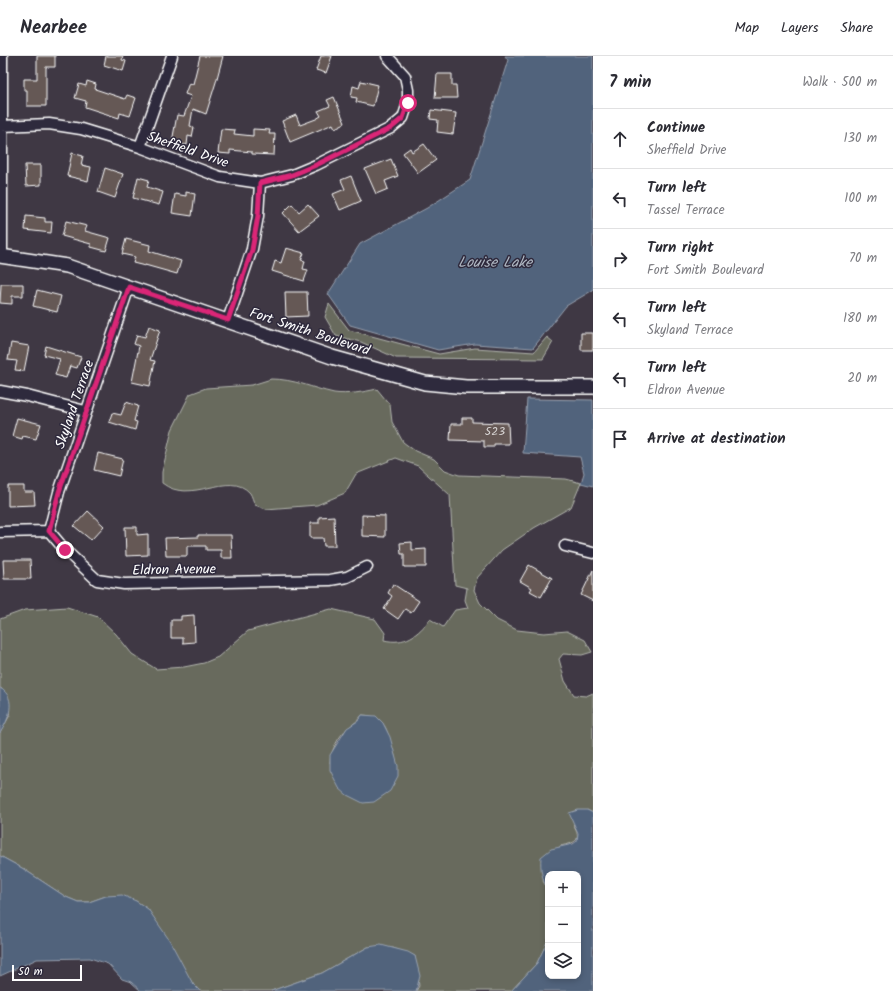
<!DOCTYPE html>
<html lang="en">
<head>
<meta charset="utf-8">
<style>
	body { margin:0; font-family:Kalam,sans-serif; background:#f2f2f3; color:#2b2b33 }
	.controls { position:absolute; right:12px; bottom:12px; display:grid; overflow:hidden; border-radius:8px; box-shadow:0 2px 6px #0003 }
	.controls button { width:36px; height:36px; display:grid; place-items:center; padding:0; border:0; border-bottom:1px solid #e1e1e2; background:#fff; color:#2b2b33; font:20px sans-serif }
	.scale { position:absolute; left:12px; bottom:10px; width:70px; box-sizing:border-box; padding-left:4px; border:2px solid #fff; border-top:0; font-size:11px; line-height:14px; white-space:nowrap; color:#fff; -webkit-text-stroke:3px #2f2a3d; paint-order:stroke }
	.stop { position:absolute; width:12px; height:12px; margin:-9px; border:3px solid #db2777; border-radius:50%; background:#fff }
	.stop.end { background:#db2777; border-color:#fff; box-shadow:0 1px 4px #0008 }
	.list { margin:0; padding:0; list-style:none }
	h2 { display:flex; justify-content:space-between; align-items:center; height:52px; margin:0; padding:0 16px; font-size:17px }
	h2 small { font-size:13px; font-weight:400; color:#7c7c81 }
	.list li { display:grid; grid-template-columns:26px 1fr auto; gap:12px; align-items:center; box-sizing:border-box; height:60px; padding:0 16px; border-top:1px solid #e1e1e2 }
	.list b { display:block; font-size:15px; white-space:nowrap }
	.list p { margin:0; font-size:13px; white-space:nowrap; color:#7c7c81 }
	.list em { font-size:13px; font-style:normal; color:#7c7c81 }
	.icon { flex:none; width:22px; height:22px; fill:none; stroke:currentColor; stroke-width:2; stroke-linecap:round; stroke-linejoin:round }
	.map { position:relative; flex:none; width:593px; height:935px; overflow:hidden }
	header { display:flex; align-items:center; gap:24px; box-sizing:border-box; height:56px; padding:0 20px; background:#fff; border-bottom:1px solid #e1e1e2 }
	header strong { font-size:19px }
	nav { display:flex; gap:22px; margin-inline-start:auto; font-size:14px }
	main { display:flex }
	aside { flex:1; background:#fff }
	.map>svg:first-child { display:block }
	.green { fill:#676b5d; stroke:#b3b5ae; fill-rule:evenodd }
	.water { fill:#51637b; stroke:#97a1b0 }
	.building { fill:#655854; stroke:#fff }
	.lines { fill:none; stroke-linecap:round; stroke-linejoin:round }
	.minor-casing { stroke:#fff; stroke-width:13 }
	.tertiary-casing { stroke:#fff; stroke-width:16 }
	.minor { stroke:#2f2a3d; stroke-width:10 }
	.tertiary { stroke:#2f2a3d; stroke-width:13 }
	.route { stroke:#db2777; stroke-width:5 }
	.labels { text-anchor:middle; stroke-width:3; stroke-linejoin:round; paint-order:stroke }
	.number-label { font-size:12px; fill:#d8d5d4 }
	.street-label { font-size:14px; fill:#fff; stroke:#2f2a3d }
	.water-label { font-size:15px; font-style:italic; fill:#b1b9c4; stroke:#2f2a3d }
</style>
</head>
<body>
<header>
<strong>Nearbee</strong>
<nav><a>Map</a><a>Layers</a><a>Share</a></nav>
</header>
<main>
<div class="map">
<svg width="593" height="935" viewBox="0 0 593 935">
	<rect width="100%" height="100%" fill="#3f3844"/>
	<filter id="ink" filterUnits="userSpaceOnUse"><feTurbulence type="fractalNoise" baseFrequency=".025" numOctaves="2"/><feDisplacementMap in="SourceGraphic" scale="8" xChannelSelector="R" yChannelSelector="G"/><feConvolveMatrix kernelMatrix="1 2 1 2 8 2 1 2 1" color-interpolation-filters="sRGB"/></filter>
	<g filter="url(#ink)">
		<path class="green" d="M329,248l20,26 90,24 36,-6 59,4 13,-15 6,5 -10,17 -147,-1 -35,-16 -25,-6 -11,-19z
			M271,323c24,0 40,9 63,14 13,2 30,-1 43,-4l13,16 2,17 11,20 12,9 19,8 11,11 14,5 107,4 15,4 -10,24 -37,21 -32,22 -25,28 -3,12 6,13 17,17 20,10 27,3 23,-2 18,9 7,12 -10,3 -19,-1 -4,5 6,22 9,14 12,1 7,-3v120l-6,-3 -14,15c10,16 2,18 -13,21l-17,35 5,9v50l-11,23 -26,28h-95l3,-5 -4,-30 -22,-8 -25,-1 -46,26 -51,18h-71l-7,-7 -45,-75 -12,-8 -30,-5 -17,6h-11l-12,-5 -44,-29 -22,-12v-123l10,-18 -8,-26 -2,-1v-69l25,-9 42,-3 31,10 18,17 16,20 24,15 28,-2 20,-4 14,-6 30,-26 83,-22 44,10 10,14 -1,7c21,5 34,-5 46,-21l13,8 12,-17 13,-2 -3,-8 2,-12 -12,-3 -5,-90 -32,-29 -22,-8 -40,16 -11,19 -28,12 -51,4 -11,-4c-2,-4 -3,-9 -5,-12 -21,-24 -59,13 -88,-10v-11l10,-42 18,-36 16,-6 46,-3zM362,659c28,1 24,20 33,41l-65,7c0,-11 9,-28 18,-35 6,-5 10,-7 14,-13z"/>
		<path class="water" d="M505,0h88v234l-27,16 -33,42 -58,-4 -37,6 -88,-25 -22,-31 32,-50 67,-36 43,-28 38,-120z
			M527,343l66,1v86l-12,-3 3,-10 -4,-16 -57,-4z
			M0,632c18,10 8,33 0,45z
			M362,659l14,1 7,7 7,14 8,29v10l-8,15 -16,11 -11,1 -16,-8 -8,-7 -9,-18v-15l17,-27 11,-7z
			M578,754h9l6,3v178h-82l26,-28 11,-23v36h30v-102h-30v16c-6,-11 -8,-21 -7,-33l10,-8 22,-5 4,-3 1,-8 -9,-20z
			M0,800l22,12 44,29 12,5h11l17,-6 16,-1 14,6 12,8 22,32 23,43 7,7h-59l-10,-9 -9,-3 -14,-15 -18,-6 -53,1 -37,17z
			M381,889l27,7 7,4 5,20 -4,15h-145l51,-18 46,-26z"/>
		<path class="building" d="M37,0h18v11h-9v39h-19v-16h-3v-11h13z
			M106,0h17l-1,4 4,1 -3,10 -19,-6z
			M200,0h23l-7,26 -10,32 -13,-5 -3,17 4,1 -2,10 -4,-1 -1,9 -15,-3 5,-27 7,1 7,-20 -6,-2 4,-11 4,1z
			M321,0h11l-6,17 -10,-3z
			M437,18h15v11h4l1,13h-22z
			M87,25l9,3 -1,5 30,10 2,-4 9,3 -6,18 -10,-3 -1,5 -34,-11 1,-6 -11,-3 4,-14 7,2z
			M361,25l17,4 -5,21 -17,-4 1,-4 -6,-1 2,-11 6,2z
			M334,41l11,26 -10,5 -2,-4 -43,18 -8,-21 14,-6 4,10 16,-6 5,-3 -3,-5 12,-5 -3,-6z
			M431,54l25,3 -3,21 -16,-2 1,-12 -8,-1z
			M221,73l14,1 -1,4 19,2v-7l17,1 -1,4h6l-1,21 -22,-1v-2l-22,-2v4l-12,-1z
			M424,88l12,16 -18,13 -15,-20 7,-5 2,4z
			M72,97l11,3 -2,9 10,2 -3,14 -21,-5z
			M391,103l7,17 -13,5 3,8 -12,5 -11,-25z
			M25,109h16v20l-15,1z
			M105,112l18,6 -8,24 -17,-6z
			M351,120l10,25 -21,9 -7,-16 12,-5 -4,-9z
			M138,121l11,3 -2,7 16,5 -4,13 -26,-7z
			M186,136l9,2 -3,22 -20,-3 3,-19 11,2z
			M292,148l7,8 9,-8 11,12 -20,15 -16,-18z
			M26,160l19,2v4h7l-1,11 -26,-3z
			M66,165l21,5 -2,5 25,7 -4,13 -15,-4v-3l-29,-8z
			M126,183l24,6 -1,6 32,10 -4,13 -32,-9v1l-12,-3 2,-6 -13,-3z
			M286,192l18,5 -3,7 4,1 -2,8 5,1 -4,11 -32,-10 3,-10 6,2z
			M1,228h22v12h-11v8l-12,-1z
			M37,234l24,6 -4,16 -24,-6z
			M285,236h22l1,24 -22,1z
			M149,270l11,4 -10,30 5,1 -5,25 -18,-4 7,-36 -5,-2 3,-9 8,2z
			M581,277h12v17h-12z
			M11,287l18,3 -5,25 -9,-1 2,-9 -9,-1z
			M46,290l35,11 -4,11 -7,-2 -4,12 -11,-3 5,-16 -16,-4z
			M126,346l12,4 -4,15 3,1 -2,8 -26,-8 3,-9 9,2z
			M17,362l24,6 -5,15 -13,-3 -1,3 -10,-3z
			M462,362h10v4l36,1 1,21h-15v3h-10v-6l-34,-1 1,-16h11z
			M98,397l25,6 -4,17 -25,-6z
			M8,430h16v6h10l1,13 -27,1z
			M88,455l16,15 -13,14 -17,-14z
			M362,459l23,1v21l-23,-1z
			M334,460l1,30h-11l-1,-8h-13v-15h9v-6z
			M125,471h12v8l11,-1v21l-22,1z
			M198,479h33l1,23h-11v-8h-15v-4h-19v10h-21l-1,-18 33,-1z
			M412,486v8l14,-1v18h-22v-13h-3l-1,-11z
			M3,504h27l1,19h-27z
			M529,509l23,13 -11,19 -11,-6 2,-3 -12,-7z
			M593,514v31l-12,-6z
			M393,528l26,17 -8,12 -6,-4 -7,10 -14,-10 8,-13 -4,-3z
			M194,559l1,27 -12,1v-5h-12v-18h10v-4z"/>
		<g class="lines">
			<defs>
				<path id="minor" d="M2,0v200
					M2,70l47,-2 32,5 59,18 80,30 40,6 32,-8 24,-10 75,-37 12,-10 5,-15v-13l-3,-14 -18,-20
					M140,91l32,-91
					M228,264l24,-71 6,-33 2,-33
					M0,335l27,5 58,15
					M49,475l10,-39 70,-205
					M0,476l49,-1 16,19 32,30 27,4 206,-4 17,-3 20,-10
					M565,490l28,7"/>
				<path id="tertiary" d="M0,200l67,10 265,91 93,26 41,4h127"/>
			</defs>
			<use href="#minor" class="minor-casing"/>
			<use href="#tertiary" class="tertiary-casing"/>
			<use href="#minor" class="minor"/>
			<use href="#tertiary" class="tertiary"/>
		</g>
	</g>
	<g class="lines" filter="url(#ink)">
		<path class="route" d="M65,494l-16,-19 10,-39 70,-205 99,33 24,-70 6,-34 2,-33 32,-8 24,-10 75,-37 12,-10 5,-15"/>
	</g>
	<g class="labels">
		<g class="number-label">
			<text x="495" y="379">523</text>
		</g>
		<g class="street-label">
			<text transform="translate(188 93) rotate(19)" y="5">Sheffield Drive</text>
			<text transform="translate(310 275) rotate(18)" y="5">Fort Smith Boulevard</text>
			<text transform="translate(74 348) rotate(-71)" y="5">Skyland Terrace</text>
			<text transform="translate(174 513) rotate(-1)" y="5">Eldron Avenue</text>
		</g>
		<g class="water-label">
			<text x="495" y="211">Louise Lake</text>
		</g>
	</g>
</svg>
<div class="controls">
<button>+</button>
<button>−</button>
<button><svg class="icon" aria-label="layers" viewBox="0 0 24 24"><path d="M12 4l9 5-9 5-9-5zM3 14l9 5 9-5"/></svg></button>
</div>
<div class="scale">50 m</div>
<div class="stop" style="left:408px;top:47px"></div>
<div class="stop end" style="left:65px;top:494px"></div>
</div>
<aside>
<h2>7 min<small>Walk · 500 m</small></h2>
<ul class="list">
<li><svg class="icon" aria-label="ahead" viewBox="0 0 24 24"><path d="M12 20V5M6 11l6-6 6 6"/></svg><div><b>Continue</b><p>Sheffield Drive</p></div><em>130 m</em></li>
<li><svg class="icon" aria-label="left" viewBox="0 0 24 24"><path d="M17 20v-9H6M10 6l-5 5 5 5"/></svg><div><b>Turn left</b><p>Tassel Terrace</p></div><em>100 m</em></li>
<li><svg class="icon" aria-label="right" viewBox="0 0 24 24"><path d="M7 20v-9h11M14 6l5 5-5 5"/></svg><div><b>Turn right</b><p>Fort Smith Boulevard</p></div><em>70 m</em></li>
<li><svg class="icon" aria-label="left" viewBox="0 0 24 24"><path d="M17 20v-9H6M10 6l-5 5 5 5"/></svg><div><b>Turn left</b><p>Skyland Terrace</p></div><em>180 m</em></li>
<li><svg class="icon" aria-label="left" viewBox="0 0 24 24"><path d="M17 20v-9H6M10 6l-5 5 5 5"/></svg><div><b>Turn left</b><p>Eldron Avenue</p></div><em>20 m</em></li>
<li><svg class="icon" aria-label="arrive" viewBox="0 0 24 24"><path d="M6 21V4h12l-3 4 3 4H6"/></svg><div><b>Arrive at destination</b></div></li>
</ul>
</aside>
</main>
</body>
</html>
